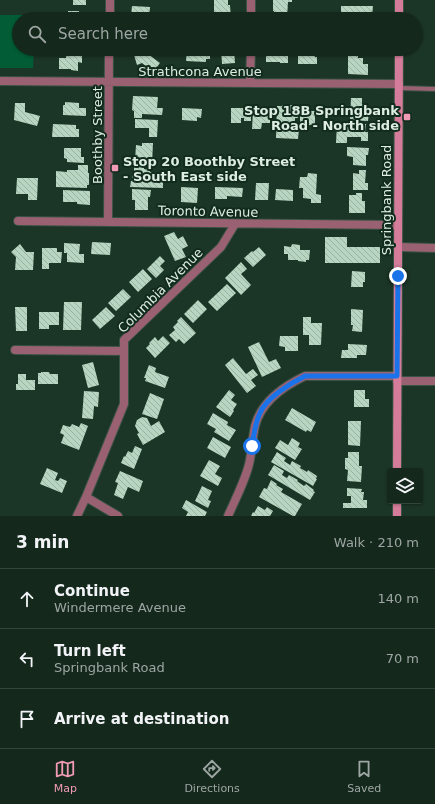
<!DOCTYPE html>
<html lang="en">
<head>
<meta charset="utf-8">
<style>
	body { margin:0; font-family:"DejaVu Sans",sans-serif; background:#1d3025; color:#f1f3f6 }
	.controls { position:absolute; right:12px; bottom:12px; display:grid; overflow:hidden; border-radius:4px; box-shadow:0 1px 3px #0004 }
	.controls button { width:36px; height:36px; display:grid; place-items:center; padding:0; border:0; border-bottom:1px solid #33443b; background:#14281c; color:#f1f3f6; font:20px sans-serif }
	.stop { position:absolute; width:12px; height:12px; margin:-9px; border:3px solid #1a73e8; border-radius:50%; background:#fff }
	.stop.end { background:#1a73e8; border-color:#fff; box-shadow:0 1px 4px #0008 }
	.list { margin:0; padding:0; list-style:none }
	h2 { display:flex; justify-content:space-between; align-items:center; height:52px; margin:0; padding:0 16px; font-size:17px }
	h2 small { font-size:13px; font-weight:400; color:#9da6a3 }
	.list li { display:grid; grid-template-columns:26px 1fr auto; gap:12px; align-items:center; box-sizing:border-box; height:60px; padding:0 16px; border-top:1px solid #33443b }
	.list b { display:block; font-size:15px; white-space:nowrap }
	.list p { margin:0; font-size:13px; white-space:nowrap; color:#9da6a3 }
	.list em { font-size:13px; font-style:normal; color:#9da6a3 }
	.icon { flex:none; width:22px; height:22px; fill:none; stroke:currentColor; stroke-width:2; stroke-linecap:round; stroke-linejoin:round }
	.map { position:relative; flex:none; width:435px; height:516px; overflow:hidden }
	.search { position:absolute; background:#14281c; box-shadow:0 1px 3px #0004; left:12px; right:12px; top:12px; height:44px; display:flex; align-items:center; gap:10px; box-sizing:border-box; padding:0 14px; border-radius:22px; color:#9da6a3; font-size:15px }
	.sheet { height:232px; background:#14281c }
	nav { display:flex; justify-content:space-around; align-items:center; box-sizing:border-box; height:56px; border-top:1px solid #33443b; background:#14281c; font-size:11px; color:#9da6a3 }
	nav a { display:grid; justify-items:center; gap:2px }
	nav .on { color:#f09ab5 }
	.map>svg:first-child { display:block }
	.green { fill:#025c35 }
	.building { fill:url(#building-back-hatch) }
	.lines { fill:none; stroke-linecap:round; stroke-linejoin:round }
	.service-casing { stroke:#3a5244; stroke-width:6 }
	.minor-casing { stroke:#3a5244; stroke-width:10 }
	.secondary-casing { stroke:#3a5244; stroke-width:10 }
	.service { stroke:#996172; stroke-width:4 }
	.minor { stroke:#996172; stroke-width:8 }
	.secondary { stroke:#d47c99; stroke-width:8 }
	.route { stroke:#1a73e8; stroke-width:5 }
	.poi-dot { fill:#f09ab5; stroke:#112b1c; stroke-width:1.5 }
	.labels { text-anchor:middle; stroke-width:4; stroke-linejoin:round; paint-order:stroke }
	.street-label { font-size:13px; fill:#ddede2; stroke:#112b1c }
	.poi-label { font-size:13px; font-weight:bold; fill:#ddede2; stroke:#112b1c; text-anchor:end }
</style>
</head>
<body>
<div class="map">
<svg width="435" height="516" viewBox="0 0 435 516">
	<defs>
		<pattern id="building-back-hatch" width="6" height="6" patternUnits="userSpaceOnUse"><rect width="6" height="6" fill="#b7d5c1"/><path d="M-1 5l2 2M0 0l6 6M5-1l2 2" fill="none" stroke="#9ab2a2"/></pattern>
	</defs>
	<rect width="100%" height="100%" fill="#1b3526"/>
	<path class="green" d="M0,15h34v4h-15v30h15l-1,19h-33z"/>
	<path class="building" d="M73,0h13v5h-13z
		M214,0h14v5h2l1,14h-26v-6l9,1z
		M273,0h19v2h-4l-1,16 -13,-1v-6h-1z
		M132,6l18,1 -1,12h-15v-3h-3z
		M341,6h32l-1,10h-3v3h-28z
		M68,11h11v8h-11z
		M187,49l23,1v9h-4v3l-20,-1z
		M221,49h13l1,14 -13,1z
		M266,49h22v14h-8v-1h-14z
		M348,50h10v8h5v6h5v11l-20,-1z
		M67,51h8v2h7v10l-4,-1v9l-7,-1v-1h-12v-11h7z
		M144,51l16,12 -7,9 -11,-9 -5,2 -3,-10z
		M298,53h17v4h2v7h-19z
		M133,96l25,1 -1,11h6l-1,7 -20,-1v4h-8v-7l-2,-1z
		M351,98h11v6h4v7h3l-1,10 -18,-1z
		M65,102l14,1v5h7v8l-23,-1v-10h2z
		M15,103h10v9l15,4 -3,10 -23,-6z
		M282,105h10v3h6v10h-3v11h4l-1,10 -22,-1 1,-32h5z
		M182,108l20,1 -1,9 -4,-1v4l-15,-1z
		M231,108h19l-1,7h2v6h-7v-3h-3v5h-10z
		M262,108h9l-1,15h-8l-1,6h-9l1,-18h9z
		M308,111h7v14h-15v-10h8z
		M135,119l23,1 -1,17h-8v-9h-14z
		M337,123l29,1 -1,8h3v9h-7v-4h-14v6h-11z
		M53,124l23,1v4h3v8h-27z
		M142,143h11l-1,21h-10v-4h-7l1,-15 6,1z
		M347,147l22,1 -1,7h-2v11l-13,-1v-8l-6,-1z
		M64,148h17v9h3v6l-17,-1v-3l-3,-1z
		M78,165h10v8h1v12h-2v3l-31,-1v-16l11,1v-2h11z
		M134,166h10v3l6,1v2l7,1v3h6v12l-33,-1 1,-6h1v-8l2,1z
		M359,170h7l-1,13h3v7h-15v-17l6,1z
		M308,173l9,1 -1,20 5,1v8h-10v-4l-8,-1v-10h-4l1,-11h7z
		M17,178h21l-1,22h-9v-6h-12z
		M256,183h13l-1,17h-13z
		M181,187l17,1 -1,15 -16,-1z
		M215,187l28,1 -1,9 -15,-1v3h-12z
		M132,189l19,1 -1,7h-2v13h-13v-10h-3z
		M276,189l17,1v11l-18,-1z
		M63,190l27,1v14l-13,-1v-2h-14z
		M356,193h6v8h3v12h-16v-18h7z
		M174,232l4,7 5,-3 5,10 -6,3 4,8 -11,4 -11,-25z
		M325,237h22v10h33v16h-55z
		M92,242l19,1 -1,12 -19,-1z
		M64,243l16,1 -1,10h5v9l-17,-1v-9h-3z
		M20,244l6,8h8l-1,18h-18l1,-13 -5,-5z
		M292,244l8,1v5h10l-1,10h-3v2l-8,-1v-1h-10v-6h-4v-8l7,1z
		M259,247l7,8 -13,12 -9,-9 8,-7 1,1z
		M42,248h15v4h5l-1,11h-12v6h-7z
		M160,256l5,5 -5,5 4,4 -8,8 -9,-9z
		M241,262l6,7 -6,5 10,11 -10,10 -16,-17z
		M143,269l9,10 -14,13 -9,-10z
		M352,271l13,1v10h-2v5h-12z
		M227,284l9,9 -19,18 -9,-9z
		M123,289l8,8 -15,14 -8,-8z
		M198,300l9,9 -14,14 -9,-9z
		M64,302h18l-1,28h-18z
		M15,307h12v24h-11z
		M106,307l9,9 -15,13 -8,-9z
		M351,309l12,1 -1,22 -10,-1 1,-6h-2z
		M39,312h20v13h-10v4h-10z
		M181,317l15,16 -12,11 -5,-5 -3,3 -7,-7 6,-5 -2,-3 5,-5 -1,-1z
		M303,317h8v6h11l-1,22h-12v-10h-6z
		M163,336l7,7 -15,15 -9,-10 4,-4 -1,-1 6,-6 3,4z
		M280,336h18v15h-13v-4l-6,-1z
		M259,342l10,20 7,-3 5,9 -19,9 -14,-30z
		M348,344l19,1 -1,10h-9v3h-16l1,-8h6z
		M233,358l13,16 7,-5 5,6 -7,5 5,6 -9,7 -22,-28z
		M93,362l6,23 -11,3 -6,-23z
		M149,365l7,3 -1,4 14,5 -4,11 -20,-7 1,-3h-2z
		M41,372h8l1,2h8v10h-20v-11h3z
		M18,374h8v6h9v10h-19v-6h2z
		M229,390l6,5 -4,5 6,4 -4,6 1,1 -4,6 -14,-10z
		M354,390h11v9h4v8h-15z
		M84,391l15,1 -1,15 -4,-1 -1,13 -11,-1z
		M150,393l14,6 -7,20 -15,-5z
		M292,408l24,14 -5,10 -4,-2 -1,2 -21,-12z
		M213,413l15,9 -1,3 9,5 -7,11 -15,-9 2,-3 -9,-5z
		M142,417l5,1 4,8 8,-5 6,11 -22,13 -6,-11 2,-1 -4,-7 2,-6z
		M348,421h13l-1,25 -12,-1z
		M81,423l7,3 -9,24 -18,-7 3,-8 -4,-2 3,-8 7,2 2,-3 7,3z
		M213,437l18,10 -6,11 -18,-10z
		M292,438l8,5 -2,4 4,2 -7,11 -20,-12 5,-8 8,5z
		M135,446l7,3 -8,20 -13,-6 3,-7 1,1 3,-6 4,2z
		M277,452l9,6 -2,3 6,4 2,-4 9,5 -1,2 7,4 1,-2 9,6 -1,3h1l-4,7 -42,-24z
		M348,452h11v14h3l-1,16 -14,-1 1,-11 -3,-1v-11h3z
		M209,460l11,6 -5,8 7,4 -4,8 -18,-10z
		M274,465l10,6 -2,4 5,3 2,-3 9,5 -1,1 7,5 2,-2 8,6 -1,1 2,1 -5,8 -42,-25z
		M47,468l11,5 -3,7 3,1 2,-3 7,3 -5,12 -22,-9z
		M120,471l23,10 -4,11 -11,-5 -5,12 -9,-4 4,-12 -3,-1z
		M271,480l6,4 -1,1 7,4 -2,3 21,12 -7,12h-2l-34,-19 5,-9 3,1z
		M202,486l10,5 -4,9 3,1 -3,7 -13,-7z
		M347,488l15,1 -1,3h3l-1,8h4v8h-24v-5h8v-7h-4z
		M186,500l21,12 -2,4h-19l2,-4 -6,-4z
		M258,506l7,4 2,-3 6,4 -3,5h-19l2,-4 1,1z"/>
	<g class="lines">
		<defs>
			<path id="service" d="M399,88l36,1"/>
			<path id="minor" d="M110,19v-19
				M251,19v-19
				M0,81l399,3
				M250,83l1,-34
				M18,221l380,4
				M108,222l1,-173
				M398,247l37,1
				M15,350l109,1
				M397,381h38
				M86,497l32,19
				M77,516l9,-19 38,-93v-64l97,-93 14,-23
				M228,516c7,-16 15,-31 20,-48 4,-13 4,-28 7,-42 6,-24 29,-40 50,-50h92"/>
			<path id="secondary" d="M399,19v-19
				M397,471l2,-422
				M397,516v-15"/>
		</defs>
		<use href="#service" class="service-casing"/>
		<use href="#minor" class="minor-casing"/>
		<use href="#secondary" class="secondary-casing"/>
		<use href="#service" class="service"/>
		<use href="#minor" class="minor"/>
		<use href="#secondary" class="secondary"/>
	</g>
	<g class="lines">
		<path class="route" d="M252,446c2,-11 3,-23 8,-33 6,-15 31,-30 45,-37h92l1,-100"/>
	</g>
	<g class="poi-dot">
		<rect x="403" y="113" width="8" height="8" rx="2"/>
		<rect x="111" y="164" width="8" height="8" rx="2"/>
	</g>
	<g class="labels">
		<g class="street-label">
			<text x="200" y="76">Strathcona Avenue</text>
			<text transform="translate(97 135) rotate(-90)" y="5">Boothby Street</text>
			<text transform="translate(386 200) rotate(-90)" y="5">Springbank Road</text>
			<text transform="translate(208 211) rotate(1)" y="5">Toronto Avenue</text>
			<text transform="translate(160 290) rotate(-45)" y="5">Columbia Avenue</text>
		</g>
		<g class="poi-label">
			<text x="399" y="115">Stop 18B Springbank<tspan x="399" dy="15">Road - North side</tspan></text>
			<text x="123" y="166" text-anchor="start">Stop 20 Boothby Street<tspan x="123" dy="15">- South East side</tspan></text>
		</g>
	</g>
</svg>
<div class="controls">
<button><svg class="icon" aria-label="layers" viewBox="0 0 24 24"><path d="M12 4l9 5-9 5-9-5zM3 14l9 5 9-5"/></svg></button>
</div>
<div class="stop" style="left:252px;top:446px"></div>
<div class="stop end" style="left:398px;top:276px"></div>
<div class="search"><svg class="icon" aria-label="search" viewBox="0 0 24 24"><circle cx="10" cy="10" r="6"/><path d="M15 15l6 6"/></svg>Search here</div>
</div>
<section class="sheet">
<h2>3 min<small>Walk · 210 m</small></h2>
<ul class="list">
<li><svg class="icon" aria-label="ahead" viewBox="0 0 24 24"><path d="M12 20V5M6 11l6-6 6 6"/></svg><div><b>Continue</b><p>Windermere Avenue</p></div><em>140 m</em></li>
<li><svg class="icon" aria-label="left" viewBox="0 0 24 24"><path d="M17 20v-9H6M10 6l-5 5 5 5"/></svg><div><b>Turn left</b><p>Springbank Road</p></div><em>70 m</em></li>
<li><svg class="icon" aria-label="arrive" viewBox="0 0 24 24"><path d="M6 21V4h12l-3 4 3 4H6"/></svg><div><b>Arrive at destination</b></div></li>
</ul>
</section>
<nav>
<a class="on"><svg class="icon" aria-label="map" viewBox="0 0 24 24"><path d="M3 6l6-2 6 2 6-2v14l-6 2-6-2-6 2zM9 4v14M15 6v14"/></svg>Map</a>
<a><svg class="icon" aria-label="directions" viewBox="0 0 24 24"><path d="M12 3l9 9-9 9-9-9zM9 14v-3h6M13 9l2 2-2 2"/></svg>Directions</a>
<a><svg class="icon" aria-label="saved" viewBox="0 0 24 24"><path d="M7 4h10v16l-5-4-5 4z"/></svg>Saved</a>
</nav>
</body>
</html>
